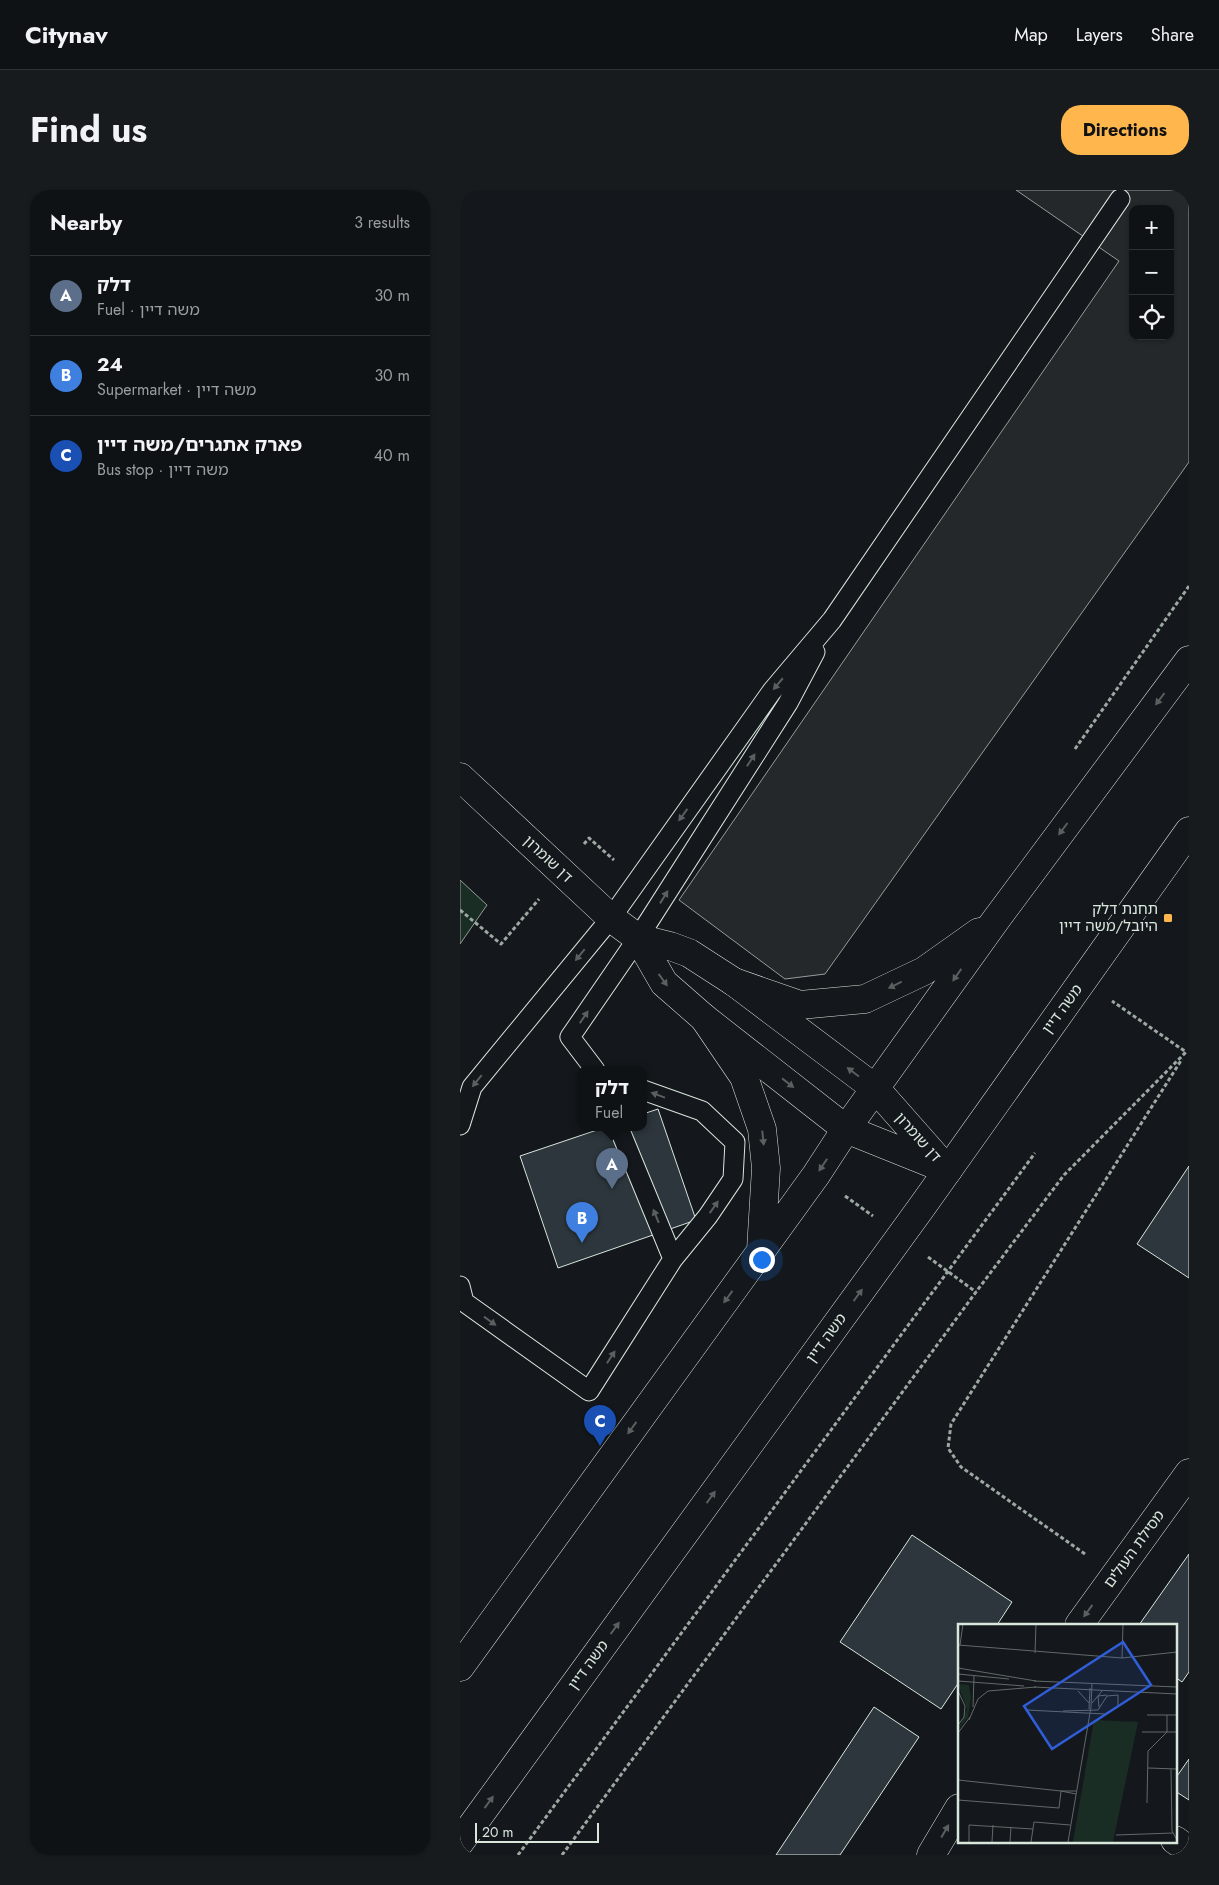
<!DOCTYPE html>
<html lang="en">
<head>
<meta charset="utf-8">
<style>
	body { margin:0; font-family:Jost,"Noto Sans Hebrew",sans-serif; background:#181b1e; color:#f1f3f6 }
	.controls { position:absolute; right:15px; top:15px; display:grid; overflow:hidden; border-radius:10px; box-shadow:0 1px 4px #0004 }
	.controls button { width:45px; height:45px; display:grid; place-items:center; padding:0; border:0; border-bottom:1px solid #2f3234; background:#0f1215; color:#f1f3f6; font:25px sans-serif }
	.scale { position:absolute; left:15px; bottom:12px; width:124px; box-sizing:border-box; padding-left:5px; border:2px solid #d8e6dc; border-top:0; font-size:14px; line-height:18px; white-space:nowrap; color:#d8e6dc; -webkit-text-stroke:4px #14181c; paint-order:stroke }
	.you { position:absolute; left:301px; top:1069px; width:18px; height:18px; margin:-12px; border:4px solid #fff; border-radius:50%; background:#1a73e8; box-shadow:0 0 0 8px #1a73e833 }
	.badge { display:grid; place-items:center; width:32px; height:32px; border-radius:50%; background:#ffb74d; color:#fff; font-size:16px; font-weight:700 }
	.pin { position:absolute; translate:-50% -41px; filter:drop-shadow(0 1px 2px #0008) }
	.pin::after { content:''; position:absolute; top:26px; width:18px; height:15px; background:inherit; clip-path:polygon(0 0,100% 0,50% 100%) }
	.popup { position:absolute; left:117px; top:876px; width:70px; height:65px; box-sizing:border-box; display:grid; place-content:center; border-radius:10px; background:#0f1215; filter:drop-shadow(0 1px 4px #0005); font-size:16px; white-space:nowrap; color:#9b9ea0 }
	.popup b { font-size:19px; color:#f1f3f6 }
	.popup::after { content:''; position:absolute; left:50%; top:100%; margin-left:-10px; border:10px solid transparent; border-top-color:#0f1215 }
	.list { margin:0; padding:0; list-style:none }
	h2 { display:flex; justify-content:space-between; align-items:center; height:65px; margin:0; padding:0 20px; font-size:21px }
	h2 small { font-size:16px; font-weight:400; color:#9b9ea0 }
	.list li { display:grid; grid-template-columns:32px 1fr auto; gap:15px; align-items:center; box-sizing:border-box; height:80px; padding:0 20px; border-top:1px solid #2f3234 }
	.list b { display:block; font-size:19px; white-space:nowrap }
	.list p { margin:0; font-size:16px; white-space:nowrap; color:#9b9ea0 }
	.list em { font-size:16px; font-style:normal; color:#9b9ea0 }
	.icon { flex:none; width:28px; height:28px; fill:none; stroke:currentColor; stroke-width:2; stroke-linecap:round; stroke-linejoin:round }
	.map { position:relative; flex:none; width:729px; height:1665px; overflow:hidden; border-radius:20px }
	header { display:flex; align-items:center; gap:30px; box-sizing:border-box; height:70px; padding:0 25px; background:#0f1215; border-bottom:1px solid #2f3234 }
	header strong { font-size:24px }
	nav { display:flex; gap:28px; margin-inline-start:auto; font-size:18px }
	.intro { display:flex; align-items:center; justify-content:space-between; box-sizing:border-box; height:120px; padding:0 30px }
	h1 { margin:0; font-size:35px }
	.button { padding:12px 22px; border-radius:20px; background:#ffb74d; color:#111; font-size:18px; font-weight:700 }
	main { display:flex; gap:30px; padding:0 30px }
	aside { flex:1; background:#0f1215; border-radius:20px; box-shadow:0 1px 4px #0004 }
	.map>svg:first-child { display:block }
	.green { fill:#1a2d24; stroke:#939e99 }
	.parking { fill:#24282b; stroke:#939e99; fill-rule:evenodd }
	.building { fill:#2c363c; stroke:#d8e6dc }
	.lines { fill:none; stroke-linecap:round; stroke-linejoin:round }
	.service-casing { stroke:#d8e6dc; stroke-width:21 }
	.minor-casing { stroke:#d8e6dc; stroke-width:29 }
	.secondary-casing { stroke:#d8e6dc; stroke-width:29 }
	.path { stroke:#9da8a2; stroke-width:3; stroke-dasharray:4 2.5; stroke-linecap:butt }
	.service { stroke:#14181c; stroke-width:19 }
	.minor { stroke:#14181c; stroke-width:28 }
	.secondary { stroke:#14181c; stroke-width:28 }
	.oneway { fill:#59605f }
	.poi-dot { fill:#ffb74d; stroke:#14181c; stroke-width:2 }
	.labels { text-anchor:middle; stroke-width:4; stroke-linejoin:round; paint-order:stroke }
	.street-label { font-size:15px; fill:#d8e6dc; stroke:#14181c }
	.poi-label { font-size:15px; fill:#d8e6dc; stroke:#14181c; text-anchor:end }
	.inset-road { fill:none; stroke:#626a69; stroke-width:1 }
	.view { fill:#305dd8; fill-opacity:0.15; stroke:#305dd8; stroke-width:2.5 }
	.inset-edge { fill:none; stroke:#d8e6dc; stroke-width:2.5 }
</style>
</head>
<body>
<header>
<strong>Citynav</strong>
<nav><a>Map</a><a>Layers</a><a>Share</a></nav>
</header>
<div class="intro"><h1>Find us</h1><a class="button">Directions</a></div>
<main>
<aside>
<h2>Nearby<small>3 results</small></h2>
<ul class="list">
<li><span class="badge" style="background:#5c6f8a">A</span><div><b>דלק</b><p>Fuel · משה דיין</p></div><em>30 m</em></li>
<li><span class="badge" style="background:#3f7fe0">B</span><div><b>24</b><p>Supermarket · משה דיין</p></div><em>30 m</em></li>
<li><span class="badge" style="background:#1a4fb4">C</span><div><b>פארק אתגרים/משה דיין</b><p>Bus stop · משה דיין</p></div><em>40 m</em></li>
</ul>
</aside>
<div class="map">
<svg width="729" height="1665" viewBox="0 0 729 1665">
	<rect width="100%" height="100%" fill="#14181c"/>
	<path class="green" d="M0,690l27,25 -27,39z"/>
	<path class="parking" d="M556,0h173v272l-364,512 -40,5 -106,-79 440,-639zM673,19h37v127h-37z"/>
	<path class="building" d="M198,919l38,111 -138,48 -38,-112 83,-28h40v-14z
		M729,976v112l-52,-34z
		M452,1345l100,67 -15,23h-38v57l-18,27 -101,-67z
		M729,1364v118l-7,10 -7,-5v-52h-36z
		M414,1517l45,30 -79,118h-64z
		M729,1569v41l-14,-9v-12z"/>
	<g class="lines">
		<defs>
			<path id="service" d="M135,880l-25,-33 68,-99 150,-235 27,-51
				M183,900l59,21 33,31 -2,37 -25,37 -35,43
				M0,935l12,-38 139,-169 161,-227 60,-71 288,-421
				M0,1096l4,16 125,89 84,-132 -54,-131"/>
			<path id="minor" d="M0,587l151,141 27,20 26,45 40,35 142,111 102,41
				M178,748l32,8 19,7 45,29 142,107 67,76
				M619,1435l110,-152
				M715,1650l14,10
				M471,1665l28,-47"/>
			<path id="secondary" d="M274,792l66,23 65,-6 59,-28 55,-39
				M244,828l40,59 18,52 4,39 -5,82
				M0,1477l356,-492 30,-46 149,-208 194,-261
				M0,1652l461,-634 268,-377"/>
		</defs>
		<use href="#service" class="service-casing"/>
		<use href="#minor" class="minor-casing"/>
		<use href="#secondary" class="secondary-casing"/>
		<path class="path" d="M615,559l114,-163
			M124,654l5,-6 25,22
			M0,720l41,34 38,-45
			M385,1006l28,20
			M468,1067l48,35
			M625,1364l-124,-87 -13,-19 3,-24 231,-365
			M58,1665l517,-702
			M102,1665l414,-563 88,-117 122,-123 -74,-51"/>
		<use href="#service" class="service"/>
		<use href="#minor" class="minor"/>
		<use href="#secondary" class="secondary"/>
	</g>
	<defs><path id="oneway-solid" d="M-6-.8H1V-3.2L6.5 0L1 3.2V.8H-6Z" transform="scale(1.25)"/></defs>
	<g class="oneway">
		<use href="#oneway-solid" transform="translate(318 494) rotate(130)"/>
		<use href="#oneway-solid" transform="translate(700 509) rotate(127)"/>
		<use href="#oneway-solid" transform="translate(291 570) rotate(-57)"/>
		<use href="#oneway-solid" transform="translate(223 625) rotate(126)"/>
		<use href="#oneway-solid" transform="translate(603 639) rotate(127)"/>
		<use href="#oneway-solid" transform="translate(204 707) rotate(-58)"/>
		<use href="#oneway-solid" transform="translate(120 765) rotate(129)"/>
		<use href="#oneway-solid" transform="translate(497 785) rotate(125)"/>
		<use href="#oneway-solid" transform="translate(203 790) rotate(54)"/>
		<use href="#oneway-solid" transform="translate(435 795) rotate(154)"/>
		<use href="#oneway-solid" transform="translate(124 827) rotate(-56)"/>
		<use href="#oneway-solid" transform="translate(393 882) rotate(-143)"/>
		<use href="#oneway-solid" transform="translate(17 891) rotate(129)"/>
		<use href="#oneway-solid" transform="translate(328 893) rotate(38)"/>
		<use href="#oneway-solid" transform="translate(198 905) rotate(-160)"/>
		<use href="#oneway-solid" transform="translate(303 948) rotate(84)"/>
		<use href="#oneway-solid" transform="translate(363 975) rotate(124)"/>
		<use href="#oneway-solid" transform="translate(254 1017) rotate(-55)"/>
		<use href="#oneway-solid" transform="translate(196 1026) rotate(-112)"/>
		<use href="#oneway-solid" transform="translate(398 1105) rotate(-54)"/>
		<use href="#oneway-solid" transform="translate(268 1107) rotate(126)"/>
		<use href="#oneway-solid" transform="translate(30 1131) rotate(36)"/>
		<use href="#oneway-solid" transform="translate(151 1167) rotate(-57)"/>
		<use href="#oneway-solid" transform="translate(172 1238) rotate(126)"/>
		<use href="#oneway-solid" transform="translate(251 1307) rotate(-54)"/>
		<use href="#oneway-solid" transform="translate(628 1421) rotate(126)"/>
		<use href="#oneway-solid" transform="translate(155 1438) rotate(-54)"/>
		<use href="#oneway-solid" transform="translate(29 1612) rotate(-54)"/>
		<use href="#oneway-solid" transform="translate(485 1641) rotate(-60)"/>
	</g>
	<rect class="poi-dot" x="703" y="723" width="10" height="10" rx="2.5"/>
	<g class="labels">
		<g class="street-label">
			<text transform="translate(88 669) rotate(43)" y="5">דן שומרון</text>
			<text transform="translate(602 819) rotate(-54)" y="5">משה דיין</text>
			<text transform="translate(458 947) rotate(48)" y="5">דן שומרון</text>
			<text transform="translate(366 1148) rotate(-54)" y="5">משה דיין</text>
			<text transform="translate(674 1359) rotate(-54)" y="5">מסילת העולים</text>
			<text transform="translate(128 1475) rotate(-54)" y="5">משה דיין</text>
		</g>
		<g class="poi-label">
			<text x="698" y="724">תחנת דלק<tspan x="698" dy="17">היובל/משה דיין</tspan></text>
		</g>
	</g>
	<g transform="translate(498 1434)">
		<rect width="219" height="219" fill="#14181c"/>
		<path d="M0,60l11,1 2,13 -3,19 -10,13 9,-21zM136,96l44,2 -25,120h-40z" fill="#1a2d24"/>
		<path class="inset-road" d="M0,21l164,13 55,-6M2,21l3,-21M77,29l1,-29M164,34l1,-34M0,44l78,13M0,50l51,5M0,57l66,5M76,57l143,6M76,63l143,7M0,67l7,15 -1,11 -6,8M120,67l11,12M134,79l10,-12M15,83l1,-31M141,83l-1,-11 9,-1M131,85l1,-21M69,86l78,4 13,-8v-11l-11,1 -9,14 -35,1M189,91h30M11,96l9,-21 10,-8 48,-4M184,108h25v-17M0,109l12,-16M190,144l29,1M213,145l1,62 5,9M0,156l103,11 -2,17 -101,-8M118,170l-15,-3h15M189,179l1,-52 19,-19h10M158,211l57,-2M11,218v-17l64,4M34,218l1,-17M52,218l1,-15M73,218l3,-20 36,3M110,218l23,-135 1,-24"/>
		<path class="view" d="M165,18l28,43 -99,64 -28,-43z"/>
		<rect width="219" height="219" class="inset-edge"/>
	</g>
</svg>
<div class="controls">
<button>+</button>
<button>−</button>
<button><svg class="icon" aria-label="locate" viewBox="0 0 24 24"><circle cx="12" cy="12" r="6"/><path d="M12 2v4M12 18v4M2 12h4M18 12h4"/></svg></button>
</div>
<div class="scale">20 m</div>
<div class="you"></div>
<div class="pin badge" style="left:152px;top:999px;background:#5c6f8a">A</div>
<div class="popup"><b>דלק</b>Fuel</div>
<div class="pin badge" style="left:122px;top:1053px;background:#3f7fe0">B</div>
<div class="pin badge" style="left:140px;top:1256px;background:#1a4fb4">C</div>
</div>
</main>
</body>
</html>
